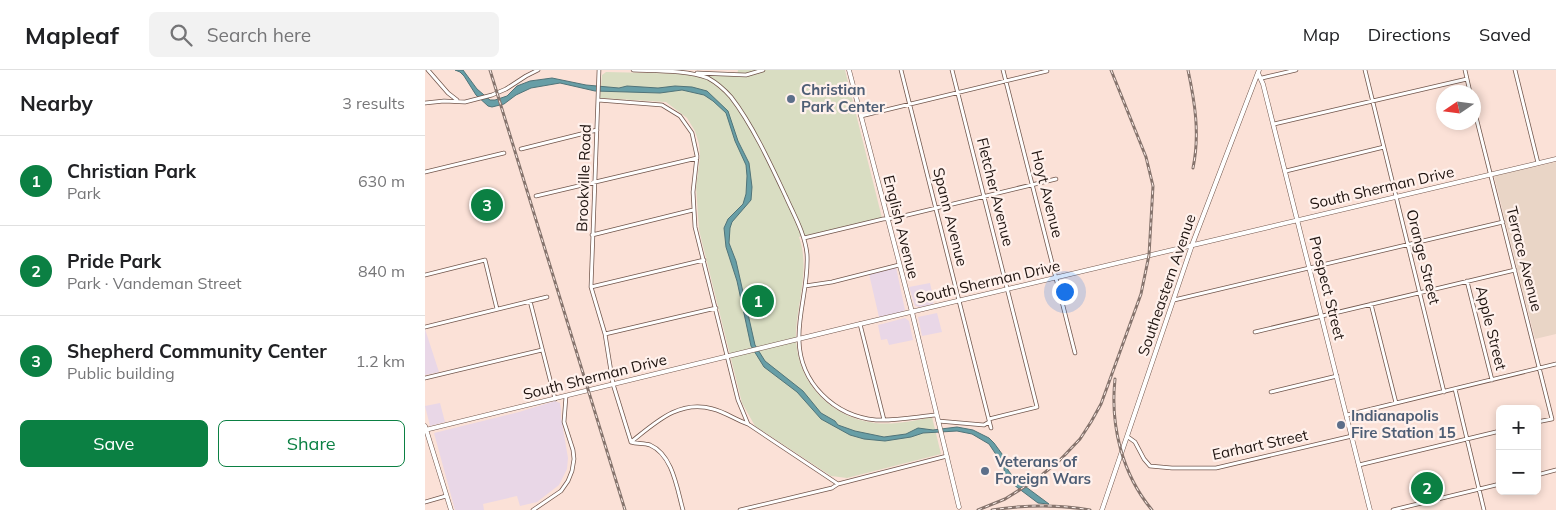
<!DOCTYPE html>
<html lang="en">
<head>
<meta charset="utf-8">
<style>
	body { margin:0; font-family:Mulish,sans-serif; background:#f2f2f2; color:#202124 }
	.controls { position:absolute; right:15px; bottom:15px; display:grid; overflow:hidden; border-radius:8px; box-shadow:0 2px 8px #0003 }
	.controls button { width:45px; height:45px; display:grid; place-items:center; padding:0; border:0; border-bottom:1px solid #e0e0e0; background:#fff; color:#202124; font:25px sans-serif }
	.compass { position:absolute; left:1011px; top:15px; width:45px; height:45px; border-radius:50%; background:#fff; box-shadow:0 2px 8px #0003; rotate:257deg }
	.you { position:absolute; left:639px; top:221px; width:18px; height:18px; margin:-12px; border:4px solid #fff; border-radius:50%; background:#1a73e8; box-shadow:0 0 0 8px #1a73e833 }
	.badge { display:grid; place-items:center; width:32px; height:32px; border-radius:50%; background:#0b8043; color:#fff; font-size:16px; font-weight:700 }
	.pin { position:absolute; translate:-50% -50%; border:2px solid #fff; box-shadow:0 1px 5px #0006 }
	.list { margin:0; padding:0; list-style:none }
	h2 { display:flex; justify-content:space-between; align-items:center; height:65px; margin:0; padding:0 20px; font-size:21px }
	h2 small { font-size:16px; font-weight:400; color:#757577 }
	.list li { display:grid; grid-template-columns:32px 1fr auto; gap:15px; align-items:center; box-sizing:border-box; height:90px; padding:0 20px; border-top:1px solid #e0e0e0 }
	.list b { display:block; font-size:19px; white-space:nowrap }
	.list p { margin:0; font-size:16px; white-space:nowrap; color:#757577 }
	.list em { font-size:16px; font-style:normal; color:#757577 }
	.actions { display:flex; gap:10px; padding:15px 20px }
	.actions a { flex:1; padding:11px 0; border:1px solid #0b8043; border-radius:8px; text-align:center; font-size:18px; color:#0b8043 }
	.actions .main { background:#0b8043; color:#fff }
	.icon { flex:none; width:28px; height:28px; fill:none; stroke:currentColor; stroke-width:2; stroke-linecap:round; stroke-linejoin:round }
	.map { position:relative; flex:none; width:1131px; height:440px; overflow:hidden }
	header { display:flex; align-items:center; gap:30px; box-sizing:border-box; height:70px; padding:0 25px; background:#fff; border-bottom:1px solid #e0e0e0 }
	header strong { font-size:24px }
	nav { display:flex; gap:28px; margin-inline-start:auto; font-size:18px }
	.search { width:350px; height:45px; background:#f2f2f2; display:flex; align-items:center; gap:12px; box-sizing:border-box; padding:0 18px; border-radius:8px; color:#757577; font-size:19px }
	main { display:flex }
	aside { flex:1; background:#fff }
	.map>svg:first-child { display:block }
	.commercial { fill:#e9d7e7 }
	.industrial { fill:#e9d5c6 }
	.green { fill:#d9ddc2 }
	.water { fill:#679ea6; stroke:#517479 }
	.lines { fill:none; stroke-linecap:round; stroke-linejoin:round }
	.minor-casing { stroke:#71564c; stroke-width:4.5 }
	.major-casing { stroke:#71564c; stroke-width:5 }
	.minor { stroke:#fff; stroke-width:3 }
	.major { stroke:#fff; stroke-width:4 }
	.rail-casing { stroke:#86746d; stroke-width:3 }
	.rail { stroke:#fff1ec; stroke-width:1; stroke-dasharray:4; stroke-linecap:butt }
	.service-dot { fill:#5c6f8a; stroke:#fff1ec; stroke-width:2 }
	.labels { text-anchor:middle; stroke-width:4.5; stroke-linejoin:round; paint-order:stroke }
	.service-label { font-size:15px; font-weight:bold; fill:#4e5e75; stroke:#fff1ec; text-anchor:start }
	.street-label { font-size:15px; fill:#1e130f; stroke:#fff1ec }
</style>
</head>
<body>
<header>
<strong>Mapleaf</strong>
<div class="search"><svg class="icon" aria-label="search" viewBox="0 0 24 24"><circle cx="10" cy="10" r="6"/><path d="M15 15l6 6"/></svg>Search here</div>
<nav><a>Map</a><a>Directions</a><a>Saved</a></nav>
</header>
<main>
<aside>
<h2>Nearby<small>3 results</small></h2>
<ul class="list">
<li><span class="badge">1</span><div><b>Christian Park</b><p>Park</p></div><em>630 m</em></li>
<li><span class="badge">2</span><div><b>Pride Park</b><p>Park · Vandeman Street</p></div><em>840 m</em></li>
<li><span class="badge">3</span><div><b>Shepherd Community Center</b><p>Public building</p></div><em>1.2 km</em></li>
</ul>
<div class="actions"><a class="main">Save</a><a>Share</a></div>
</aside>
<div class="map">
<svg width="1131" height="440" viewBox="0 0 1131 440">
	<rect width="100%" height="100%" fill="#fbe1d7"/>
	<path class="commercial" d="M471,197l9,43 -3,2 -23,5 -10,-43z
		M505,213l4,18 -1,3 -13,3 -5,-1 -6,-19z
		M512,243l5,19 -20,4 -4,-19z
		M480,248l4,3 4,19 -24,5 -2,-6 -6,1 -3,-15z
		M0,259l14,43 -14,3z
		M130,331l5,2 1,6v8l7,41 -1,11 -8,16 -22,17 -17,4 -3,-10 -34,8 1,6h-29l-21,-77 85,-21z
		M15,333l5,19 -15,4 -5,-20z"/>
	<path class="industrial" d="M1131,92v172l-21,5 -41,-163z"/>
	<path class="green" d="M313,0h107l37,148 -83,19c11,30 -1,64 -3,94 -2,48 32,86 79,92 19,2 38,-2 57,-6l9,37 -94,24 -16,-2 -76,-50 -13,-23 -43,-173 -3,-44 4,-28 -1,-14 -4,-13 -8,-13 -21,-16 -66,-4 2,-23 4,-3 131,3z
		M1011,405l5,20 -22,6 -5,-21z"/>
	<path class="water" d="M30,0h8l14,19 13,11h5l12,-4 10,-10 13,-5 22,-3 34,7 33,3 8,-2 31,2 17,-2 17,1 15,4 21,20 10,30 11,22 3,24 -1,13 -19,22 -2,6 -1,15 7,18 19,84 10,16 38,30 18,22 14,8 3,4 17,6 29,6 22,-3 12,-6 15,2 24,-3 16,3 16,8 5,5 11,15 3,12 6,8 35,26 -11,-1 -24,-18 -9,-8 -2,-16 -6,-5 -8,-12 -17,-10 -15,-3 -34,2 -12,4 -26,4 -21,-2 -14,-4 -29,-16 -24,-27 -33,-25 -13,-21 -14,-65 -11,-34 -2,-19 4,-9 15,-15 3,-10 1,-18 -1,-11 -11,-24 -9,-28 -13,-12 -9,-6 -22,-5 -22,3 -65,-2 -35,-8 -29,5 -15,7 -12,9 -12,3 -4,-1 -12,-11 -12,-19 -4,-4z"/>
	<g class="lines">
		<defs>
			<path id="minor" d="M3,0l20,23 9,7
				M174,0l-8,217 14,47 8,50 18,58c6,2 13,1 19,3 23,10 27,44 33,65
				M208,0c23,1 54,0 75,8 9,5 16,11 23,19 21,27 40,68 55,100 8,18 19,37 21,57 2,29 -9,58 -8,86 1,43 35,76 77,80 20,1 40,-3 60,-5
				M476,0l90,358
				M527,0l85,337 -48,12
				M578,0l72,283
				M940,0l79,322
				M1040,0l5,22
				M1090,0l23,93
				M272,3l49,2 17,-5
				M837,8l34,-8
				M173,30l64,5 18,11 12,17 5,23 -4,36 2,35 43,173 10,24 90,60 109,-28
				M0,33l19,-2 21,1 27,-7 14,-6 20,-13 12,-6
				M1048,35l79,314 -15,3
				M436,46l186,-45
				M849,54l193,-45
				M96,79l76,-19
				M861,101l98,-24
				M0,102l79,-19
				M111,126l161,-38
				M167,165l101,-25
				M379,168l79,-19 12,-1 161,-39
				M0,205l60,-15 12,49
				M1042,211l25,99
				M380,216l27,-4 67,-17
				M166,217l113,-27
				M749,230l329,-78
				M105,231l25,98
				M946,234l25,99
				M435,254l24,96
				M0,257l122,-30
				M830,262l260,-62
				M180,264l111,-26
				M0,308l117,-28
				M1030,319l29,121
				M846,322l66,-16
				M922,345l209,-51
				M513,351l46,4 5,-3
				M703,367l7,5 9,17 6,7 22,2h44l136,-32
				M206,372c24,-19 48,-43 82,-33 12,3 23,11 35,15
				M934,395l141,-34
				M1112,405l19,-5
				M0,432l21,-6
				M108,440l28,-19 7,-10 4,-10 2,-12 -1,-9 -9,-28 2,-26
				M315,440l92,-22 6,-4
				M968,440l107,-26"/>
			<path id="major" d="M424,0l63,242 47,195
				M833,3l5,11 107,426
				M0,356l26,84
				M0,360l435,-106 696,-165
				M677,440l90,-265 67,-175"/>
		</defs>
		<use href="#minor" class="minor-casing"/>
		<use href="#major" class="major-casing"/>
		<use href="#minor" class="minor"/>
		<use href="#major" class="major"/>
		<defs>
			<path id="rail" d="M65,0l135,440
				M763,0c7,33 12,64 5,98
				M690,309c-5,46 7,95 37,131
				M553,440l27,-11 32,-20 24,-20 19,-20 11,-17 10,-18 40,-110 8,-39 4,-69 -7,-29 -35,-87
				M567,440c32,-5 65,-6 98,0"/>
		</defs>
		<use href="#rail" class="rail-casing"/>
		<use href="#rail" class="rail"/>
	</g>
	<g class="service-dot">
		<circle cx="366" cy="29" r="5"/>
		<circle cx="916" cy="355" r="5"/>
		<circle cx="560" cy="401" r="5"/>
	</g>
	<g class="labels">
		<g class="service-label">
			<text x="376" y="25">Christian<tspan x="376" dy="17">Park Center</tspan></text>
			<text x="926" y="351">Indianapolis<tspan x="926" dy="17">Fire Station 15</tspan></text>
			<text x="570" y="397">Veterans of<tspan x="570" dy="17">Foreign Wars</tspan></text>
		</g>
		<g class="street-label">
			<text transform="translate(159 108) rotate(-88)" y="5">Brookville Road</text>
			<text transform="translate(957 118) rotate(-13)" y="5">South Sherman Drive</text>
			<text transform="translate(570 122) rotate(76)" y="5">Fletcher Avenue</text>
			<text transform="translate(622 124) rotate(76)" y="5">Hoyt Avenue</text>
			<text transform="translate(525 147) rotate(76)" y="5">Spann Avenue</text>
			<text transform="translate(476 157) rotate(76)" y="5">English Avenue</text>
			<text transform="translate(998 187) rotate(76)" y="5">Orange Street</text>
			<text transform="translate(1099 189) rotate(76)" y="5">Terrace Avenue</text>
			<text transform="translate(563 212) rotate(-13)" y="5">South Sherman Drive</text>
			<text transform="translate(742 215) rotate(-71)" y="5">Southeastern Avenue</text>
			<text transform="translate(902 218) rotate(76)" y="5">Prospect Street</text>
			<text transform="translate(1066 258) rotate(76)" y="5">Apple Street</text>
			<text transform="translate(170 307) rotate(-14)" y="5">South Sherman Drive</text>
			<text transform="translate(835 375) rotate(-12)" y="5">Earhart Street</text>
		</g>
	</g>
</svg>
<div class="controls">
<button>+</button>
<button>−</button>
</div>
<svg class="compass" viewBox="-18 -18 36 36"><path d="M0-13l5 13h-10z" fill="#e53935"/><path d="M0 13l5-13h-10z" fill="#757577"/></svg>
<div class="you"></div>
<div class="pin badge" style="left:333px;top:231px">1</div>
<div class="pin badge" style="left:1002px;top:418px">2</div>
<div class="pin badge" style="left:62px;top:135px">3</div>
</div>
</main>
</body>
</html>
